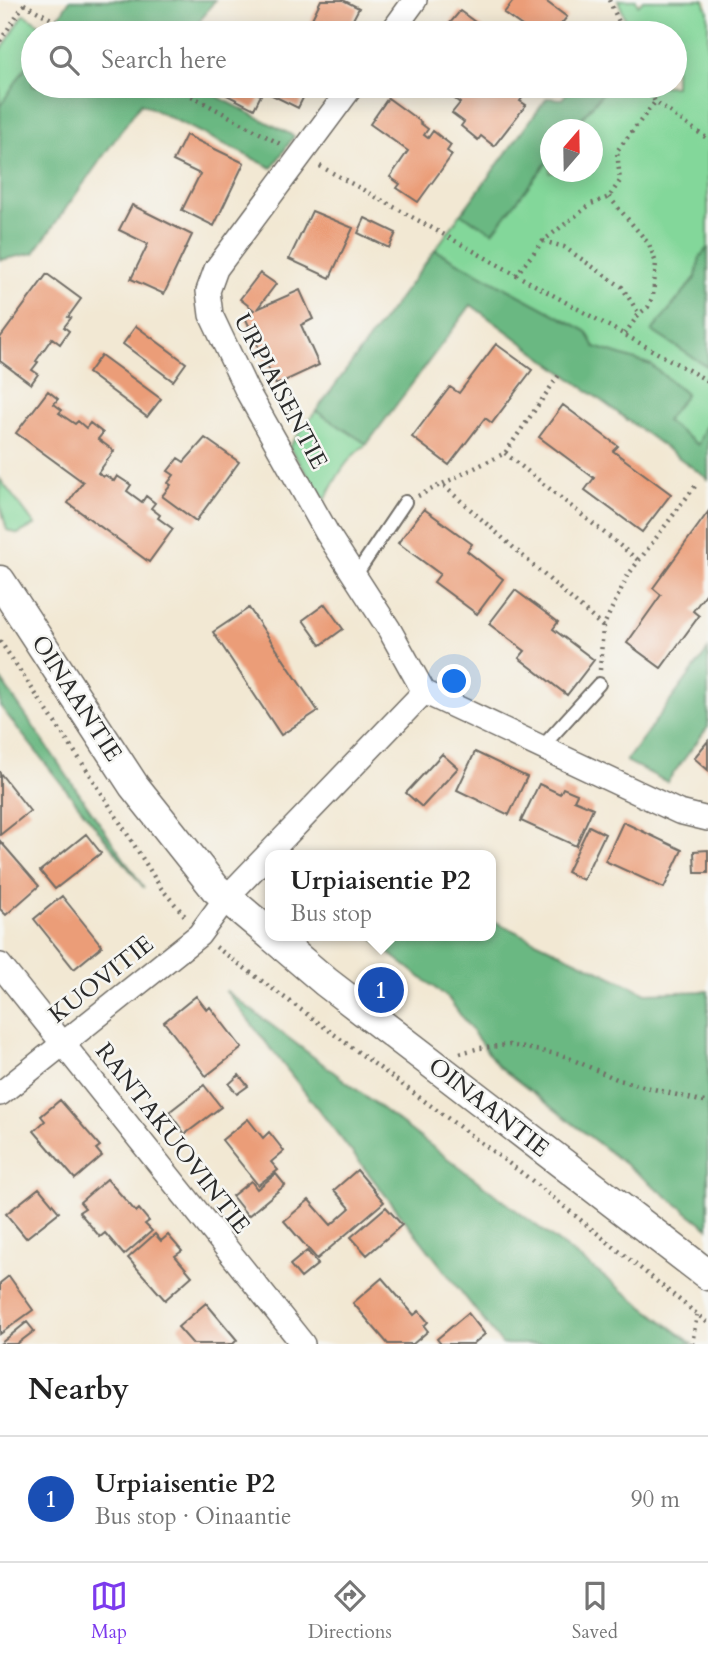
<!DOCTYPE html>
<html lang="en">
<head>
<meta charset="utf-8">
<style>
	body { margin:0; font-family:Cardo,serif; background:#f2f2f2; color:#222 }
	.compass { position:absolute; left:540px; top:119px; width:63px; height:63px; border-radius:50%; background:#fff; box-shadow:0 4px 18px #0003; rotate:20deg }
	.you { position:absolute; left:455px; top:682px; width:24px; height:24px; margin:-18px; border:5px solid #fff; border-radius:50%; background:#1a73e8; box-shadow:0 0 0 10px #1a73e833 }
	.badge { display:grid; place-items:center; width:46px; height:46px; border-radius:50%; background:#7c3aed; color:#fff; font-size:23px; font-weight:700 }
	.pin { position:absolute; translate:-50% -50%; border:4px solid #fff; box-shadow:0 2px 7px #0006 }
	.popup { position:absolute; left:265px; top:850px; width:231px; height:91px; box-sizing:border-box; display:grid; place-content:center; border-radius:14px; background:#fff; filter:drop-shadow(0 2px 5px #0005); font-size:23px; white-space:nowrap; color:#767676 }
	.popup b { font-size:26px; color:#222 }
	.popup::after { content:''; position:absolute; left:50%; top:100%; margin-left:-14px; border:14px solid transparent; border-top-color:#fff }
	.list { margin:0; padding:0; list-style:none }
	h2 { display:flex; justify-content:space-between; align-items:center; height:91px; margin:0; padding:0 28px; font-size:30px }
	h2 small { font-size:23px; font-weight:400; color:#767676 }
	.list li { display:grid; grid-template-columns:46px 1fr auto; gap:21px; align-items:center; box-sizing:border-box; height:126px; padding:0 28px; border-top:2px solid #e0e0e0 }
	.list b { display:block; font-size:26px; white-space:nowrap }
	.list p { margin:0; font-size:23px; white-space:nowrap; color:#767676 }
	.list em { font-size:23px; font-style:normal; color:#767676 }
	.icon { flex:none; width:38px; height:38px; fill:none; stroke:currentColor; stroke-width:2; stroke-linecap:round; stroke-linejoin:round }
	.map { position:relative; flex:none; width:708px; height:1344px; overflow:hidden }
	.search { position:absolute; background:#fff; box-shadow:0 4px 18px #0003; left:21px; right:21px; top:21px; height:77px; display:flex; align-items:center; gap:18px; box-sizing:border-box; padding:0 24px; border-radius:38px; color:#767676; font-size:26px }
	.sheet { height:217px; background:#fff }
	nav { display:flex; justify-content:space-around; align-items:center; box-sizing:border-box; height:98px; border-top:2px solid #e0e0e0; background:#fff; font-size:19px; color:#767676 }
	nav a { display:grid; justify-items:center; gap:4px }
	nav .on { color:#7c3aed }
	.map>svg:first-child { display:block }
	.green { fill:#83d79a; stroke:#578162; stroke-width:2 }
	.forest { fill:#6ab882; stroke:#4a7256; stroke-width:2 }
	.building { fill:#eb9d78 }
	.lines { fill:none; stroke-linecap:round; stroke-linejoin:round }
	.service-casing { stroke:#716d66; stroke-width:16 }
	.minor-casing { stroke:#716d66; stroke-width:26 }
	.tertiary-casing { stroke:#716d66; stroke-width:33 }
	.path { stroke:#716d66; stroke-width:4.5; stroke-dasharray:2 5; stroke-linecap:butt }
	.service { stroke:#fff; stroke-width:12 }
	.minor { stroke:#fff; stroke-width:23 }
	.tertiary { stroke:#fff; stroke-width:30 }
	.labels { text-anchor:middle; stroke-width:5; stroke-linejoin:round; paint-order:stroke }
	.street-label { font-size:24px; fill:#2b2b2b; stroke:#f6f6f2 }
</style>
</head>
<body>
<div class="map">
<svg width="708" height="1344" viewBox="0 0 708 1344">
	<rect width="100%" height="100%" fill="#f6f6f2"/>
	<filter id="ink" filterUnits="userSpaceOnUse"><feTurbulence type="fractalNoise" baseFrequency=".0143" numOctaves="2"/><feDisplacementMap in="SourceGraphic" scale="14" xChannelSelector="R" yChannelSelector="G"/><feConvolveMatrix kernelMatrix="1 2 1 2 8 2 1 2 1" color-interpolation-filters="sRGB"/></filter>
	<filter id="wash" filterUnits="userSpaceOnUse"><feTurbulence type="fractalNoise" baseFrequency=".00686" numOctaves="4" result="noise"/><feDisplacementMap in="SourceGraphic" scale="28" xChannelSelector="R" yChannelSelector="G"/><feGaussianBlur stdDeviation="1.57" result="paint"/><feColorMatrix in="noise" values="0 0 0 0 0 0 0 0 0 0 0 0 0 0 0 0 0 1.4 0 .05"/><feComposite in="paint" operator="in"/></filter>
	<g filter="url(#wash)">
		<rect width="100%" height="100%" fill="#f2e8d3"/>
		<path class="green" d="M618,0h18l2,5 5,-5h61l4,12v235l-8,10 -4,20 -44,54 56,36v52l-10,26 -33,-24 21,-27 -35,-29 -56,-18 -9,-16 -151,-81 26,-36 32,17 57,-73v14h42v-42l-19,-1 35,-43h67v-53h-44z
			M24,14l26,17 -2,2h-15v23l-33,51v-55z
			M316,411l51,33c-21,14 -31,34 -42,56l-36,-53z
			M0,479l35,46 -17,9 -11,-4 -7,-26z"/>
		<path class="forest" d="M70,0h145l-24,33h-143z
			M33,56v30h164l97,50 -22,32 -131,-65 -107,150 -34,7v-154z
			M572,86h36l-35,43 -23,1v28l-57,74 -32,-18 86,-116 15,1z
			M708,247v120l-56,-36 44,-54 4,-20z
			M435,250l151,81 9,16 56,18 35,29 -20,27 32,24 10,-26v60l-237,-174 -104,139 -51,-33z
			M708,650v77l-41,55 -41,-21z
			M0,678l144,210 -144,-182z
			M491,920l155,73 62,-2v237l-211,-163 -49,-67 -67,-51 -10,-11h120z
			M225,990l468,354h-191z"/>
		<g id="blocks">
			<path class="building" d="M321,0h22l16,8 -10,19 5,2 -2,4h-47z
				M514,0h30l23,17 -13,16h-22l-28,-20z
				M460,11l30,22h-27l-13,-10z
				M222,86h21l18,9 -7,14 -35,-18z
				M267,86h42l-11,22 -34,-17z
				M466,86h51l9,7 -6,8 6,4 -32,41 -13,-10 -3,4 -17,-14 3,-4 -12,-9 8,-10 -5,-4z
				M388,98l33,24 -1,1 8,6 -4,6 4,3 5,-7 18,14 -4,6 5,4 -34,47 -21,-14 3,-4 -10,-7 18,-26 -38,-27z
				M186,135l58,28 -30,63 -32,-16 18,-36 -27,-13z
				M132,205l60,30 -28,59 -33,-15 17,-35 -29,-14z
				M312,211l41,17 -23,50 -41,-19z
				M365,218l31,15 -7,15 -31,-15z
				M260,273l16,11 -19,25 43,-19 13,29 -12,6 18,40 -43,20 -32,-70 10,-5 -14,-11z
				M47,274l34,25 -13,18 3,1 -7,9 5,4 -9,13 -8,-6 -16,23 2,1 -6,8 6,4 -7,10 -31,-23v-23z
				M136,326l50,37 -13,18 -50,-37z
				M496,344l36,26 -40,53 -7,-5 -36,47 -37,-28 38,-50 9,6z
				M101,355l60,44 -14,18 -59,-44z
				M48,391l10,8 -4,5 8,6 -3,3 16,11 3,-3 8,7 4,-5 13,10 -5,6 16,12 -16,22 5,4 2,-2 9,6 3,-5 14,9 -4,6 15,11 4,-6 9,7 -4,5 9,7 -2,3 15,11 -24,33 -81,-59 15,-21 -67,-49z
				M563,405l55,41 -5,5 58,43 -29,38 -57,-42 9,-12 -55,-41z
				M205,438l34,24 -43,59 -34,-25 9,-11 -3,-2 6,-8 -6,-4 10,-13 6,4z
				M424,509l48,35 -5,7 36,28 -26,35 -43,-32 6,-8 -42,-31z
				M708,512v79l-15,20 6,5 -38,52 -34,-25 34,-48 -8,-7z
				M515,590l43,32 -5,7 41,31 -27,35 -48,-37 6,-7 -36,-27z
				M325,604l18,25 -22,16 -18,-25z
				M249,608l69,103 -37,24 -68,-103z
				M708,741v29l-14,-12z
				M475,752l52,25 -18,38 -52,-25z
				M442,754l16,14 -36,39 -16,-14z
				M0,773l30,38 -30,24z
				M539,784l21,10 3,-6 14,6 -3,6 19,8 -17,38 -55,-25z
				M623,822l59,28 -18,38 -59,-27z
				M589,826l16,8 -22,46 -16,-8z
				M86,834l15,19 -46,36 -15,-18z
				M0,841l39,45 -33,29 -6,-6z
				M708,850v23h-13l-1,-22z
				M62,896l40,50 -28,23 -40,-50z
				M196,996l11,14 3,-3 32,41 -36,28 -42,-54z
				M239,1075l9,11 -11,8 -8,-10z
				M204,1085l17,22 -36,27 -16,-22z
				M60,1100l40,46 -4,3 6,7 -27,23 -41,-48 11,-10 -4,-5z
				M248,1119l15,19 6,-6 15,19 -13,11 7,8 -20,15 -36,-45z
				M357,1170l27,32 -67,57 -33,-38 25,-21 22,25 19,-17 -16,-18z
				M276,1174l9,11 -37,31 -16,-20 19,-15 6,8z
				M107,1179l29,33 3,-3 10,12 -4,3 7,7 -28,24 -19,-22 -5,4 -21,-25 6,-4 -5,-6z
				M39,1188l20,24 -33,26 -20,-24z
				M386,1207l16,18 -35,30 -16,-18z
				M155,1234l6,7 7,-6 14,16 -7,5 17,20 -27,24 -37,-42z
				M307,1251l11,13 -17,14 -11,-13z
				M9,1276l24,34 -33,24v-51z
				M382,1278l32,37 5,-4 9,11 -4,4 4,5 -15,13h-25l-35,-41z
				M206,1303l31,37 -4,4h-40l-15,-17z
				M468,1313l17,21 -12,10h-32l-4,-5z
				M27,1322l7,9 -17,13h-17z"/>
		</g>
	</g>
	<g filter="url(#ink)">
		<use href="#blocks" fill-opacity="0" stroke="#716d66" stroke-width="2"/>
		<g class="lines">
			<defs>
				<path id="service" d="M355,576l50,-74
					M542,747l57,-63"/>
				<path id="minor" d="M391,33l24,-33
					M352,86l-136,183 -8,22 3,24 36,76 80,142 62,96 35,63 255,120 29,7
					M0,965l303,379
					M0,1094l199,-159 27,-37 198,-206"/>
				<path id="tertiary" d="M0,581l134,205 81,102 56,47
					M272,936l54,46 382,293"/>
			</defs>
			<use href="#service" class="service-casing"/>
			<use href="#minor" class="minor-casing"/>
			<use href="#tertiary" class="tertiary-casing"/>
			<path class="path" d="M609,0l15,33
				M24,4l53,29
				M0,41l27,-41
				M173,86l109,59
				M648,86l7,16 53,37
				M320,166l388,215
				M609,197l40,47 7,19 -3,33 -5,11 -9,7 -15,21
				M543,241l21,6 58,40 17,27
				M516,275l27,-34 48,-37 18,-7 11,-16 -3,-30 38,-49
				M505,453l133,107
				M444,486l159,141
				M418,496l87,-43 54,-78
				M0,641l91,135 70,112 24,28
				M600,670l3,-43 25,-52 68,-90
				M216,947l314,232 178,144
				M460,1053l20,-5 29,-3 53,10 57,25 89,23
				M692,1344l5,-29"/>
			<use href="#service" class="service"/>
			<use href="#minor" class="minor"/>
			<use href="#tertiary" class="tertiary"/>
		</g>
	</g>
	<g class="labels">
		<g class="street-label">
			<text transform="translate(281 391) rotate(62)" y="8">URPIAISENTIE</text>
			<text transform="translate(77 698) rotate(57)" y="8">OINAANTIE</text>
			<text transform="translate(101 979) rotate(-38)" y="8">KUOVITIE</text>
			<text transform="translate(489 1107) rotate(38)" y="8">OINAANTIE</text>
			<text transform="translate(173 1138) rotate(52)" y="8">RANTAKUOVINTIE</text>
		</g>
	</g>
</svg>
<svg class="compass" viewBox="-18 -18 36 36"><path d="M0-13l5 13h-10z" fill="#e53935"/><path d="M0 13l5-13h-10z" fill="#767676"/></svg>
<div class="you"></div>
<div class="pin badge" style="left:381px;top:990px;background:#1a4fb4">1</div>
<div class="popup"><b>Urpiaisentie P2</b>Bus stop</div>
<div class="search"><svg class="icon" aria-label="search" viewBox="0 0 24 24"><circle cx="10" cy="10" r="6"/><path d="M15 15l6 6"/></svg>Search here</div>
</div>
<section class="sheet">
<h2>Nearby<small></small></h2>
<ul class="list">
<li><span class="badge" style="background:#1a4fb4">1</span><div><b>Urpiaisentie P2</b><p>Bus stop · Oinaantie</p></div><em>90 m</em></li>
</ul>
</section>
<nav>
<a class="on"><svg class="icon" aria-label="map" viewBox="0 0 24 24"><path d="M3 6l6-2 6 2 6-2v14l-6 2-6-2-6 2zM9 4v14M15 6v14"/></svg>Map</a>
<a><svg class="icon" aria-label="directions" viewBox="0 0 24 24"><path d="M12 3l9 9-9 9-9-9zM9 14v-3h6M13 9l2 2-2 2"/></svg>Directions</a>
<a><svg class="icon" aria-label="saved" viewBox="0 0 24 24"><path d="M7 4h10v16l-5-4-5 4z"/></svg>Saved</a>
</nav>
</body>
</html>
